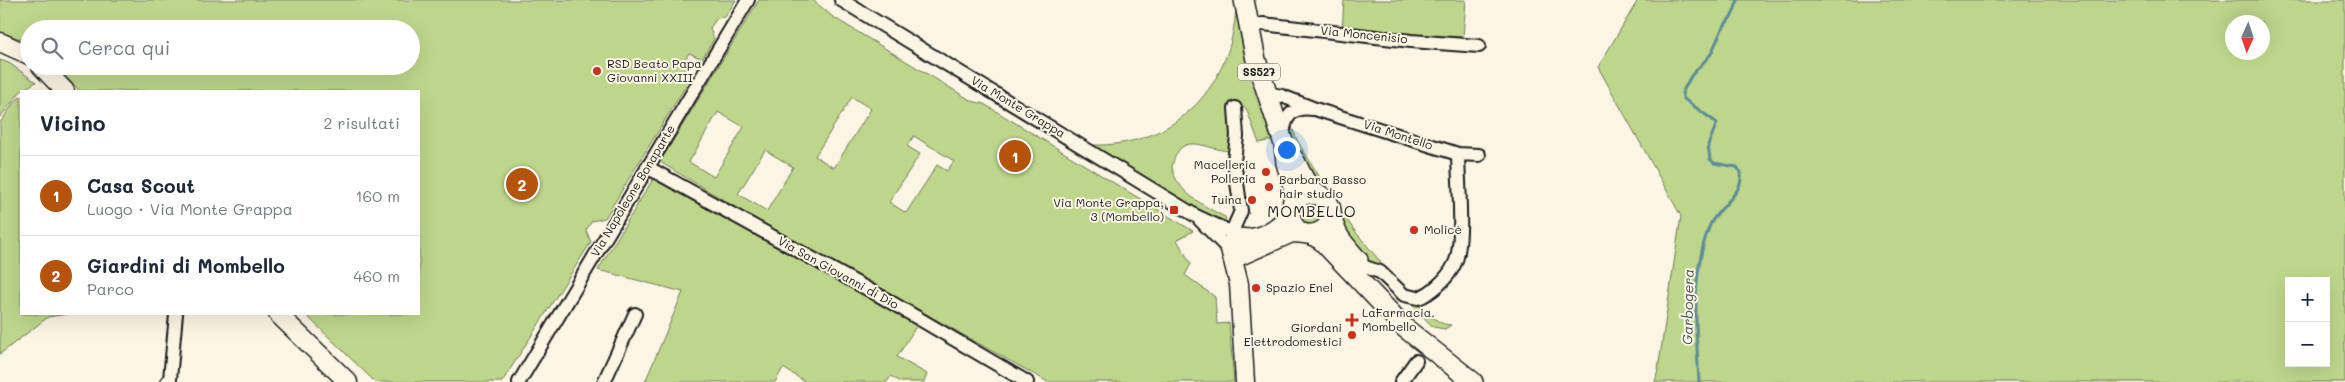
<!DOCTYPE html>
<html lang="it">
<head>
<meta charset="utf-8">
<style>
	body { margin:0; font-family:Mali,sans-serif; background:#f6f6f7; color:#1f2937 }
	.controls { position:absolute; right:15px; bottom:15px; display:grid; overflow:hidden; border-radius:0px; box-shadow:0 5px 20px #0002 }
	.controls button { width:45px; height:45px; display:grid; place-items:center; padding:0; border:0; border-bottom:1px solid #e0e1e3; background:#fff; color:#1f2937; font:25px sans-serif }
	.compass { position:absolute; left:2225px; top:15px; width:45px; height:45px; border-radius:50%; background:#fff; box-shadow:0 5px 20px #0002; rotate:183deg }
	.you { position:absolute; left:1286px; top:149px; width:18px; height:18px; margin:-12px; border:4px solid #fff; border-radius:50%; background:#1a73e8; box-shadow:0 0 0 8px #1a73e833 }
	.badge { display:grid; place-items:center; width:32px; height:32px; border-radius:50%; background:#b45309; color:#fff; font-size:16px; font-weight:700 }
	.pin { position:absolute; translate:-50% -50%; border:2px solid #fff; box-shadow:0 1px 5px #0006 }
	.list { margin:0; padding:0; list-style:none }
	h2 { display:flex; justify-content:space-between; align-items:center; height:65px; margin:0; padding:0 20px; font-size:21px }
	h2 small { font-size:16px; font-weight:400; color:#747a83 }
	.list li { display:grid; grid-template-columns:32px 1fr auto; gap:15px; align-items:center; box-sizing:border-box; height:80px; padding:0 20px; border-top:1px solid #e0e1e3 }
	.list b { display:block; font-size:19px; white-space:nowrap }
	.list p { margin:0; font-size:16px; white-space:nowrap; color:#747a83 }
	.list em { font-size:16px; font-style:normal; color:#747a83 }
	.icon { flex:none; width:28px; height:28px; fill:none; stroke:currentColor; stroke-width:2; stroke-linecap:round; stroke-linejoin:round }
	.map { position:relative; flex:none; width:2345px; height:382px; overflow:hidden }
	.search { position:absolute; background:#fff; box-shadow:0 5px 20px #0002; left:20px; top:20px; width:400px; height:55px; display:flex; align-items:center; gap:12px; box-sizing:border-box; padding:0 18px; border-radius:28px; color:#747a83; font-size:19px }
	.panel { position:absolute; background:#fff; box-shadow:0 5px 20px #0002; left:20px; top:90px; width:400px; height:225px; border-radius:0px }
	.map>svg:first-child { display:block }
	.green { fill:#bed68c; stroke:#6d7954; fill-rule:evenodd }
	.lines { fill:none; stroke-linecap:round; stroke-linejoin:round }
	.stream { stroke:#5d8c96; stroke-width:3 }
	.street-casing { stroke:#1c1c1c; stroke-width:16 }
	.secondary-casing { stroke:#1c1c1c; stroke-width:21 }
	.primary-casing { stroke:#1c1c1c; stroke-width:22 }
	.street { stroke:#fcf5e5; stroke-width:12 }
	.secondary { stroke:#fcf5e5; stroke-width:18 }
	.primary { stroke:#fcf5e5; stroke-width:19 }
	.poi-dot { fill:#c8321e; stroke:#fcf5e5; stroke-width:2 }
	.labels { text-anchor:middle; stroke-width:4; stroke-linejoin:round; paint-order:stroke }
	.shield { fill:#fcf5e5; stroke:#5f5d58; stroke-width:1 }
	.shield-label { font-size:11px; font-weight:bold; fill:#1c1c1c }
	.street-label { font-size:12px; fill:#1c1c1c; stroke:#fcf5e5 }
	.poi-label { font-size:12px; fill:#1c1c1c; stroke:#fcf5e5; text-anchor:start }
	.water-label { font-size:14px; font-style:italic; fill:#3d5459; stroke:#fcf5e5 }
	.quarter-label { font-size:15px; letter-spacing:1px; fill:#1c1c1c; stroke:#fcf5e5 }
</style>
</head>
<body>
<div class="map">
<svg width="2345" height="382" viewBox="0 0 2345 382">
	<rect width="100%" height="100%" fill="#fcf5e5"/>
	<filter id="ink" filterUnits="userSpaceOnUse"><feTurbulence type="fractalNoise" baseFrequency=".02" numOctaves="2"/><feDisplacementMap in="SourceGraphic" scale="10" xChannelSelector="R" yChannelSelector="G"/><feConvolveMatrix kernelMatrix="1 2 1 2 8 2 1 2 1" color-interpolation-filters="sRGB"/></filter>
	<g filter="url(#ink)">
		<path class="green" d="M0,0h736l-11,17 -8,1 -7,10 4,11 -12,20 -13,-6 -8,13 12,8 -88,144 -13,3 -6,9 5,12 -89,140h-127l-70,-68h114v-223h-339l-26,-25h357v-37h-382v16l-8,-6 -21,-7z
			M759,0h54l20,17 139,84 12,3 209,127 -16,9 14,24 -6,11 30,22 2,27 12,-1 5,59h-186l-281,-156 -107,-64zM852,97l19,12 -37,59 -19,-12zM718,112l26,15 -30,50 -25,-15zM914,136l40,25 -7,10 -10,-6 -31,48 -17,-11 31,-48 -13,-8zM765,150l28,17 -26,44 -29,-17z
			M1236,0l18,83 17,57 -12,3 -13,-35h-14l-2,43c-24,-1 -50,-23 -58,16 4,25 32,39 53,50l1,3 -3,3 -23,-12 -109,-66c85,3 145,-61 145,-145z
			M1344,0h122l-3,37 -121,-5z
			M1638,0h707v382h-690l3,-12 23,-154 -83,-149zM2232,22h30v30h-30zM2289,281h37v82h-37z
			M0,60l9,3 27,19 -15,9 -21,26z
			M21,96v218h47l-20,3 -48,37v-231l14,-21z
			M1290,122l7,18 33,54 -23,-20 -18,-41z
			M653,179l264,146 -20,32 30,17 -3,8h-24l-9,-6 -4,6h-81l-23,-14 -8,14h-130l38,-90 -85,-22z
			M1300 214a11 11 0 1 1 22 0a11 11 0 1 1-22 0Z
			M1336,204l18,26 49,59 -33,-26 -25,-26z
			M1409,302c18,2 23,23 42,23l-6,4 -12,-2z"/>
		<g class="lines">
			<path class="stream" d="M1699,382c-3,-52 -9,-108 11,-157 7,-18 43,-37 27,-58l-23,-4 -4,-4 -2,-14 9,-22 -33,-24 -2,-6 9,-17 20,-22 11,-25 11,-15 5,-14"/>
			<defs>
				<path id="street" d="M841,0l355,216 45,21
					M1248,27l15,-3 148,17 68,5
					M1266,93l16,3 36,14 140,44 21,1
					M1283,135c2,-19 9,-29 30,-26
					M647,167l235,130 145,85
					M1199,219l32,33
					M1231,234l10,-23 -7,-50 3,-25 -2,-28
					M1365,267l15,5 24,23 14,3c13,-4 30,-20 36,-33 11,-19 4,-86 4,-111
					M167,382l3,-3 6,-65
					M519,382l229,-382
					M604,382l31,-68
					M1401,382l15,-21"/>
				<path id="secondary" d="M0,42l29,13
					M41,66l24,25
					M1231,252l9,4 52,-23 14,1
					M278,314l70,68
					M1245,382l-6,-98 -10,-39 7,-7c5,-1 10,1 15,0 17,-3 35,-15 41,-30"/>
				<path id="primary" d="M1244,0l12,60 28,84 2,19 8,27 -2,18
					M1294,159c5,9 8,18 15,27 7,9 20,12 22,24 4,22 -27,34 -38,14 -7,-13 1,-26 14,-30l13,1
					M1332,217c3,19 14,29 26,43
					M1310,234l11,6 84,88 68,54"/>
			</defs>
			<use href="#street" class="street-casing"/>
			<use href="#secondary" class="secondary-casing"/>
			<use href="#primary" class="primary-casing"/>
			<use href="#street" class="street"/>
			<use href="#secondary" class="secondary"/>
			<use href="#primary" class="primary"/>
		</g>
	</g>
	<g class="poi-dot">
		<circle cx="597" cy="71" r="5"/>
		<circle cx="1266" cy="172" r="5"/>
		<circle cx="1269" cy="187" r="5"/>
		<circle cx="1252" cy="200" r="5"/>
		<rect x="1169" y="205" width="10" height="10" rx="2.5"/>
		<circle cx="1414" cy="230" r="5"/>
		<circle cx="1256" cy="288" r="5"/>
		<path d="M1349.5 312.5h5v5h5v5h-5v5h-5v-5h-5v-5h5z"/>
		<circle cx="1352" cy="335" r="5"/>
	</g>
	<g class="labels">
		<rect class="shield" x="1238" y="63.5" width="42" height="17" rx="4"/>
		<g class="shield-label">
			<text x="1259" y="76">SS527</text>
		</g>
		<g class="street-label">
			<text transform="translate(1364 35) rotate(6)" y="4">Via Moncenisio</text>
			<text transform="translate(1018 107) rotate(31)" y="4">Via Monte Grappa</text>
			<text transform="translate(1398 135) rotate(18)" y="4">Via Montello</text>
			<text transform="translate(633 191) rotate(-59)" y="4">Via Napoleone Bonaparte</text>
			<text transform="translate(838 273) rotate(29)" y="4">Via San Giovanni di Dio</text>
		</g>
		<g class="poi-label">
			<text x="607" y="68">RSD Beato Papa<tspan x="607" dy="14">Giovanni XXIII</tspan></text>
			<text x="1256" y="169" text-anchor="end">Macelleria<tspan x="1256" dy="14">Polleria</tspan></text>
			<text x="1279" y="184">Barbara Basso<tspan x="1279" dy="14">hair studio</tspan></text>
			<text x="1242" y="204" text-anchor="end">Tuina</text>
			<text x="1164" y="207" text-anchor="end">Via Monte Grappa,<tspan x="1164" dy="14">3 (Mombello)</tspan></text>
			<text x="1424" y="234">Molicè</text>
			<text x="1266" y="292">Spazio Enel</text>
			<text x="1362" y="317">LaFarmacia.<tspan x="1362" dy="14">Mombello</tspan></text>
			<text x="1342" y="332" text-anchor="end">Giordani<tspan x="1342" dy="14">Elettrodomestici</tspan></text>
		</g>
		<g class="water-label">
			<text transform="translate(1688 307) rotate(-89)" y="5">Garbogera</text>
		</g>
		<g class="quarter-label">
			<text x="1312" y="217">MOMBELLO</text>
		</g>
	</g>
</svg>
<div class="controls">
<button>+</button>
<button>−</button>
</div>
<svg class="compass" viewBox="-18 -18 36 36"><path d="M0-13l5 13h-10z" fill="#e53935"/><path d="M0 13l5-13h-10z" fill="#747a83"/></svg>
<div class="you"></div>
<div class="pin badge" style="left:1015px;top:156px">1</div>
<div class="pin badge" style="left:522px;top:184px">2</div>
<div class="search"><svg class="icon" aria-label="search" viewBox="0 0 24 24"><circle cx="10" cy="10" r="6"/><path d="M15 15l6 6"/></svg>Cerca qui</div>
<section class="panel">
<h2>Vicino<small>2 risultati</small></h2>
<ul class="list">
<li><span class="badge">1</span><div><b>Casa Scout</b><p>Luogo · Via Monte Grappa</p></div><em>160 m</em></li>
<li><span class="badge">2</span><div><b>Giardini di Mombello</b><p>Parco</p></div><em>460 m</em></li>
</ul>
</section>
</div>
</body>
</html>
